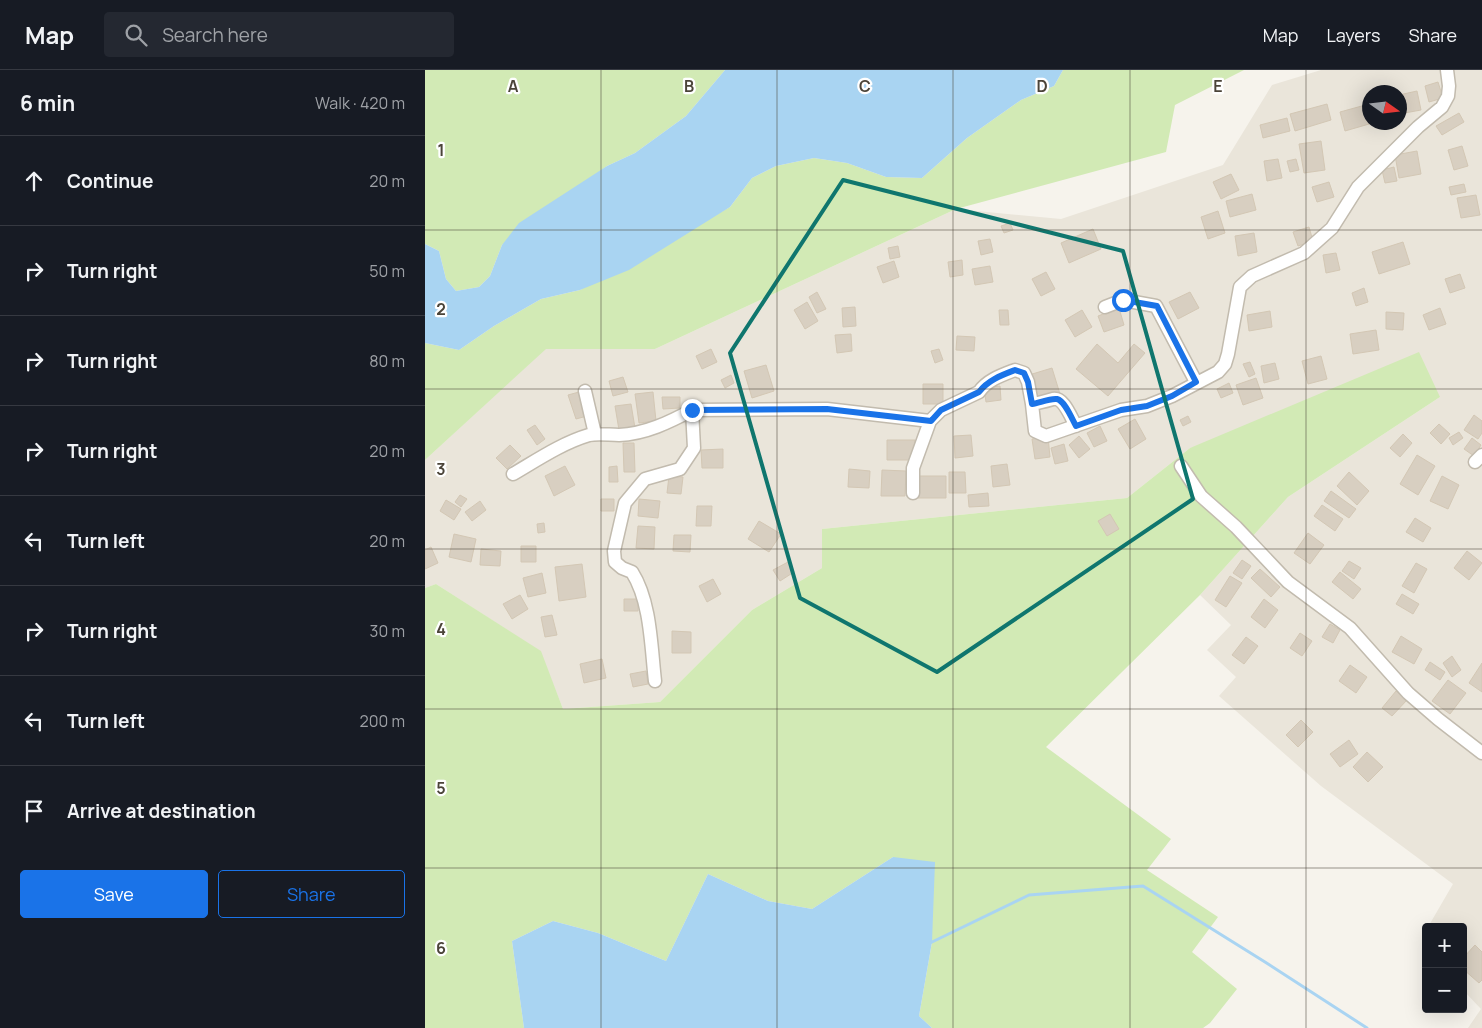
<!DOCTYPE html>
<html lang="en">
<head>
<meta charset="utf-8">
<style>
	body { margin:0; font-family:Manrope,sans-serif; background:#242831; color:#f1f3f6 }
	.controls { position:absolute; right:15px; bottom:15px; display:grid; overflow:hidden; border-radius:5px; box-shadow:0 5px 20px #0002 }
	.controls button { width:45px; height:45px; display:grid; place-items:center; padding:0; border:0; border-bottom:1px solid #363941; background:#171b24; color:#f1f3f6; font:25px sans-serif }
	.compass { position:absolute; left:937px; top:15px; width:45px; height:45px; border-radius:50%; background:#171b24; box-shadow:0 5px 20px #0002; rotate:104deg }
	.stop { position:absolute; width:15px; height:15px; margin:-11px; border:4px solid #1a73e8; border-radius:50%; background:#fff }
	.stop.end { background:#1a73e8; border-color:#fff; box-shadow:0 1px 5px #0008 }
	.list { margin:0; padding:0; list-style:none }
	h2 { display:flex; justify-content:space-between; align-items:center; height:65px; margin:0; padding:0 20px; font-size:21px }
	h2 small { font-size:16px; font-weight:400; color:#9ea1a6 }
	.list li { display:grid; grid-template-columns:32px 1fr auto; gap:15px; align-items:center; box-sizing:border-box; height:90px; padding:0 20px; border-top:1px solid #363941 }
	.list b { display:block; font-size:19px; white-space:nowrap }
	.list em { font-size:16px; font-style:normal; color:#9ea1a6 }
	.actions { display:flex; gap:10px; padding:15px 20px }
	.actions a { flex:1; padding:11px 0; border:1px solid #1a73e8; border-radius:5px; text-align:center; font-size:18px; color:#1a73e8 }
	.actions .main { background:#1a73e8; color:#fff }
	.icon { flex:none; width:28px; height:28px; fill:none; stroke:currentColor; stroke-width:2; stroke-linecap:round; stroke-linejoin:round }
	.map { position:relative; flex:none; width:1057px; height:958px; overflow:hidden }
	header { display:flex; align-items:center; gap:30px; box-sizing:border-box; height:70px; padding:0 25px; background:#171b24; border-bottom:1px solid #363941 }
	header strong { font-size:24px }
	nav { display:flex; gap:28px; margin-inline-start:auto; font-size:18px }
	.search { width:350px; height:45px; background:#242831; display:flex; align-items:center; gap:12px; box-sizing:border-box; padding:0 18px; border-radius:5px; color:#9ea1a6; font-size:19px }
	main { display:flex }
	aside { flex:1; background:#171b24 }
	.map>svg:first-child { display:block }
	.residential { fill:#eae5da; fill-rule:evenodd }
	.green { fill:#d2eab5 }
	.water { fill:#a9d4f2 }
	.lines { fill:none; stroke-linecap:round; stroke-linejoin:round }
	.stream { stroke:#a9d4f2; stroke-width:3 }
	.building { fill:#d8cfc1; stroke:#d3c7b4 }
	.minor-casing { stroke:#c2bbae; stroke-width:15 }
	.minor { stroke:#fff; stroke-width:12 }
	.route { stroke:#1a73e8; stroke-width:6 }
	.marked { fill:none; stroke:#0f766e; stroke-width:4; stroke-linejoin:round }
	.grid { fill:none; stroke:#4b4439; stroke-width:1; stroke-opacity:0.55 }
	.grid-label { font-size:16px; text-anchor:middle; font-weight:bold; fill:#4b4439; stroke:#fff; stroke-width:4.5; stroke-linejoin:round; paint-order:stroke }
</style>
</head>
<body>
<header>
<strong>Map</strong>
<div class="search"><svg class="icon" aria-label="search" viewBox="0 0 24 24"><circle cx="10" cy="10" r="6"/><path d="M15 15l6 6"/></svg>Search here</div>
<nav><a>Map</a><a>Layers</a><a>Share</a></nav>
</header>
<main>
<aside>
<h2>6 min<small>Walk · 420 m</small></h2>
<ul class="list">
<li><svg class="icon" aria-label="ahead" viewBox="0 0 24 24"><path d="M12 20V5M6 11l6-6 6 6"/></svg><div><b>Continue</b></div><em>20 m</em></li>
<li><svg class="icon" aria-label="right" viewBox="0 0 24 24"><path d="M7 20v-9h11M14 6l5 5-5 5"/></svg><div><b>Turn right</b></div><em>50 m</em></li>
<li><svg class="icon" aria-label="right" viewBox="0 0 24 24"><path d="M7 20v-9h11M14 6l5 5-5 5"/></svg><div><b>Turn right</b></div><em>80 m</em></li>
<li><svg class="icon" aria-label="right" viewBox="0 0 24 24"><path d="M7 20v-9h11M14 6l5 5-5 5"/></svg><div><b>Turn right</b></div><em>20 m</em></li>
<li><svg class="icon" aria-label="left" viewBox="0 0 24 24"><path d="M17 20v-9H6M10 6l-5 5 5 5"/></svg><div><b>Turn left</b></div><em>20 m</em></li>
<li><svg class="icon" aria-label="right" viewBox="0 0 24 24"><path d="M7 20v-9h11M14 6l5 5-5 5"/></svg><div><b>Turn right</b></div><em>30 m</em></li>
<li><svg class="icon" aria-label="left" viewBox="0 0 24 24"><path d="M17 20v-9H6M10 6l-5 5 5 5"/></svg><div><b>Turn left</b></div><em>200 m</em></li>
<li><svg class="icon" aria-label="arrive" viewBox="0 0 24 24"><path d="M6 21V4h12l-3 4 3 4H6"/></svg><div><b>Arrive at destination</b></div></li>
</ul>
<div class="actions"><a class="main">Save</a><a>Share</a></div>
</aside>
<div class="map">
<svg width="1057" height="958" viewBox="0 0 1057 958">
	<rect width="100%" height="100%" fill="#f6f3ec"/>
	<path class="residential" d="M896,0h161v958h-14l13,-19 -18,-19v-63h-35l25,-43 -132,-98 -102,-90 17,-19 -29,-27 24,-25 -31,-30 88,-98 152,-100 -250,51 -63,50 -305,31v39l-70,42 -92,92 -97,7 -23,-58 -104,-67 -11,4v-128l121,-112 109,1 301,-140 105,10 162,-54 49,-80zM944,22h30v30h-30z"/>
	<path class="green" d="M0,0h300l-39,46 -51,37 -28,13 -105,79 -12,31 -11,11 -23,4 -10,-12 -7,-28 -14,-7z
		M638,0h181l-69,35 -9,47 -210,57 -301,140h-109l-121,111v-117l34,7 35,-24 47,-27 39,-9 150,-83 22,-29 24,-12 38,-8 33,5 39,14 36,1 45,-40 54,-38 33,-14z
		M994,282l21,45 -152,100 -88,98 -154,152 125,92 -24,31 71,47 -26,35 45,37 -27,34 -7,5h-271l-13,-12 13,-74 -39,-85 -81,52 -44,-8 -60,-27 -42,87 -68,-28 -45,-12 -41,20 12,87h-99v-440l11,-4 105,67 22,58 97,-7 92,-92 70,-42v-39l305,-31 63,-50z"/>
	<path class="water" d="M300,0h338l-9,16 -33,14 -54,38 -45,40 -36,-1 -39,-14 -33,-5 -38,8 -24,12 -22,29 -101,63 -49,20 -39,9 -47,27 -35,24 -34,-7v-99l14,7 7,28 10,12 23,-4 11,-11 12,-31 17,-22 88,-57 28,-13 51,-37z
		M468,787l42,5 -3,80 -13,74 13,12h-408l-12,-87 41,-20 45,12 68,28 42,-87 60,27 44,8z"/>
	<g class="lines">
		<path class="stream" d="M505,873l99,-48 114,-9 122,76 102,66"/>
	</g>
	<path class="building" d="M1013,12l5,16 -14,4 -4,-16z
		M992,21l4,19 -22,4v-19z
		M902,34l4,16 -36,11 -5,-17z
		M944,34v18h7l-31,9 -5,-19z
		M1034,43l5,9 -22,13 -6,-9z
		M862,48l3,13 -27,7 -3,-13z
		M896,71l4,29 -21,3 -5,-29z
		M1037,76l6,20 -14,4 -6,-20z
		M992,81l4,23 -22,4 -4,-23z
		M853,89l4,19 -15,3 -3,-20z
		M871,89l3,11 -9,2 -3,-11z
		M969,97l3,14 -12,2 -3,-13z
		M806,104l8,16 -18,9 -8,-17z
		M904,112l5,15 -17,5 -5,-15z
		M1039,114l2,8 -15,3 -2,-8z
		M827,124l4,16 -26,7 -4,-16z
		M1051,125l4,20 -19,3 -4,-20z
		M793,141l7,22 -17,6 -7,-22z
		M585,153l3,7 -9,3 -3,-7z
		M884,157l4,14 -15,5 -5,-14z
		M668,159l8,20 -32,14 -8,-20z
		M829,163l3,19 -19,4 -3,-20z
		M565,169l3,13 -12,3 -3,-14z
		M978,172l7,22 -31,10 -7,-22z
		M473,176l2,11 -10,2 -2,-11z
		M911,183l4,17 -14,3 -3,-18z
		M537,190l1,15 -13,2 -2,-15z
		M469,191l5,16 -16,6 -6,-16z
		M565,196l3,16 -18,3 -3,-16z
		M621,202l9,17 -14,7 -9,-17z
		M1035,204l5,14 -15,5 -5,-14z
		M939,218l4,14 -12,4 -4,-13z
		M392,222l9,17 -9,4 -8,-16z
		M765,222l9,16 -21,11 -9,-17z
		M382,232l11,19 -13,8 -11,-19z
		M430,237l1,19 -13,1 -1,-19z
		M694,238l5,17 -20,7 -6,-16z
		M1015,238l6,16 -17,6 -6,-15z
		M574,240h9l1,15h-9z
		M657,240l10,17 -17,10 -10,-17z
		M845,241l2,16 -23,4 -2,-16z
		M961,242l18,1 -1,17 -17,-1z
		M951,260l3,20 -26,4 -3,-20z
		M426,264l1,17 -15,2 -2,-18z
		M532,266l18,1 -1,14 -18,-1z
		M672,274l21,19 16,-19 11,9 -37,43 -32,-27z
		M286,279l6,13 -15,7 -6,-13z
		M514,279l4,11 -8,3 -4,-12z
		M896,286l6,23 -19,5 -6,-23z
		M825,292l5,12 -6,3 -6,-13z
		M850,293l4,16 -15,4 -3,-17z
		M341,295l8,26 -22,7 -8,-27z
		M627,298l8,26 -22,7 -9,-26z
		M306,305l3,8 -9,5 -4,-8z
		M198,307l5,15 -15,4 -4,-15z
		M831,308l7,20 -20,7 -7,-20z
		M804,313l4,10 -12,5 -4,-9z
		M498,314h20v20h-20z
		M575,316l1,14 -15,2 -2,-14z
		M154,322l8,24 -11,3 -8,-24z
		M228,322l3,29 -17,2 -4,-29z
		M237,327h18v11l-17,1z
		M206,334l4,24 -16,2 -4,-24z
		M1049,345l8,6v12l-4,6 -14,-9z
		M763,346l3,6 -8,4 -3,-6z
		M710,349l11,20 -16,10 -12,-20z
		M1014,354l11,10 -9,10 -11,-11z
		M110,355l10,14 -8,6 -10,-15z
		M675,356l7,15 -13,6 -7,-14z
		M1034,362l4,6 -10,7 -4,-7z
		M978,364l9,9 -12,14 -10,-9z
		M546,365l2,21 -18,2 -1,-22z
		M654,366l11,13 -11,9 -10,-13z
		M623,367l2,20 -15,2 -3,-20z
		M1047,368l9,7 -7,11 -10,-7z
		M462,370h28l-1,20h-27z
		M198,373h11l1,29h-11z
		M639,374l4,17 -13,3 -4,-16z
		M85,375l11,11 -14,13 -11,-11z
		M298,379v19h-21l-1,-18z
		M992,385l18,11 -17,29 -18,-11z
		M582,394l3,21 -17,2 -2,-21z
		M140,396l10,19 -21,11 -9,-20z
		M192,396l1,16h-9v-15z
		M424,399l21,2 -1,17 -21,-1z
		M457,400l24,1 -1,25h-24z
		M524,402h16l1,21h-17z
		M924,402l20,19 -12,14 -20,-19z
		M244,406l14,1 -2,17 -14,-1z
		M491,406h30v22h-30z
		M1017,406l17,9 -11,24 -18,-8z
		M906,421l25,18 -7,9 -25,-17z
		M563,423l1,13 -20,1 -1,-12z
		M35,425l7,4 -6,8 -6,-5z
		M176,429h13v12h-13z
		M214,429l21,2 -2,17 -20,-2z
		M21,430l15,9 -7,11 -14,-9z
		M55,431l6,9 -14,11 -7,-9z
		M897,435l21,14 -8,12 -21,-15z
		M272,436h15l-1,20h-15z
		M685,444l9,15 -12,7 -9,-15z
		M990,448l16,10 -8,14 -17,-10z
		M334,451l22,13 -12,18 -21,-13z
		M119,453l1,9 -7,1 -1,-9z
		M213,456l17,1 -1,22 -18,-1z
		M883,463l16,12 -14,19 -16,-11z
		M29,464l22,5 -5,23 -22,-5z
		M249,465h17l-1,17 -17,-1z
		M96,476h15v16h-15z
		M6,477l7,16 -13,6v-19z
		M56,479l20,2 -1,15 -20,-1z
		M1042,481l15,12 -13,17 -15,-12z
		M817,490l9,6 -9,13 -9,-6z
		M924,491l12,7 -7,11 -12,-8z
		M363,492l6,10 -14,9 -7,-11z
		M991,493l11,6 -13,24 -12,-7z
		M157,494l4,33 -27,4 -4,-34z
		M835,499l20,18 -9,10 -20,-19z
		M915,502l21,17 -8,10 -21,-17z
		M117,503l4,20 -18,4 -5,-19z
		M805,506l12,7 -16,24 -11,-7z
		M288,509l8,15 -14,8 -8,-16z
		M977,524l17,10 -6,10 -17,-10z
		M95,525l8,14 -16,10 -9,-15z
		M199,529h14v12h-14z
		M839,529l14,11 -13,18 -14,-11z
		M127,545l5,20 -12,2 -4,-20z
		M905,554l10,6 -7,13 -11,-6z
		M247,561l19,1v21h-19z
		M875,563l12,8 -10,15 -12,-8z
		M976,566l21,13 -8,15 -22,-12z
		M821,567l12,9 -14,18 -12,-9z
		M1027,586l9,14 -9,7 -9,-14z
		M177,589l4,19 -22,5 -4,-19z
		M1005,592l15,10 -5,8 -15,-10z
		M1057,593v29l-13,-9z
		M925,595l17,12 -11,16 -17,-12z
		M221,601l2,13 -15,3 -3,-13z
		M1023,610l18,13 -16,21 -18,-13z
		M971,621l11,9 -15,16 -10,-8z
		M876,650l12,12 -15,15 -12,-12z
		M924,670l9,14 -18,13 -10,-13z
		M942,682l16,15 -15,15 -15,-15z
		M1050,875l7,7v28l-3,3 -16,-14v-11z"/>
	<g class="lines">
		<defs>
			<path id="minor" d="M680,237l18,-7 33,6 40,76
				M160,321l10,43
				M607,334l3,27 11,5 75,-26 26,-4 25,-10 46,-24 7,-8 3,-10 12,-67 12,-11 52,-23 28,-25 26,-41 60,-60 24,-20 6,-11 1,-10 -2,-16
				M1050,392l7,-7
				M756,396l20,30 35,31 52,55 62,46 58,65 30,26 44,34
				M88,404c24,-14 49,-31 76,-39 10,-2 20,0 30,0 26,-1 51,-13 73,-25
				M488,423v-25l17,-47 11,-11 38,-18c8,-12 23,-17 36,-22l9,3 4,9 4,22c7,-1 14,-3 21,-5 11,-2 18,19 23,27
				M230,611c-4,-34 -4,-79 -23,-109l-10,-4 -7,-6 -1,-11 11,-48 20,-24 35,-10 14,-21 -2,-38 135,-1 103,12"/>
		</defs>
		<use href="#minor" class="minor-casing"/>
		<use href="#minor" class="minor"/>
	</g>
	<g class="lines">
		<path class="route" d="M267,340l135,-1 104,12 10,-11 38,-18c9,-12 23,-17 36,-22l9,3 4,9 4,22c7,-1 18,-6 25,-5 8,2 15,20 19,27l45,-16 26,-4 25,-10 24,-14 -39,-76 -34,-6"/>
	</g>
	<path class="marked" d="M418,110l280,71 70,248 -256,173 -137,-74 -70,-245z"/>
	<path class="grid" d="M176,0v958M352,0v958M528,0v958M705,0v958M881,0v958M0,160h1057M0,319h1057M0,479h1057M0,639h1057M0,798h1057"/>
	<g class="grid-label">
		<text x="88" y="22">A</text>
		<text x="264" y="22">B</text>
		<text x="440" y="22">C</text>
		<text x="617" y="22">D</text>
		<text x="793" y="22">E</text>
		<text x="16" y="86">1</text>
		<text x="16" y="245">2</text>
		<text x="16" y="405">3</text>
		<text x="16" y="565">4</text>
		<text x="16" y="724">5</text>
		<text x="16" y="884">6</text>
	</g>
</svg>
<div class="controls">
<button>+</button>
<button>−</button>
</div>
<svg class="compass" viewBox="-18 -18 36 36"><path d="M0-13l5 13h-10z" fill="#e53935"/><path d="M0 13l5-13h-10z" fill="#9ea1a6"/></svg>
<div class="stop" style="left:698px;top:230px"></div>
<div class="stop end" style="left:267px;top:340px"></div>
</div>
</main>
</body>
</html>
